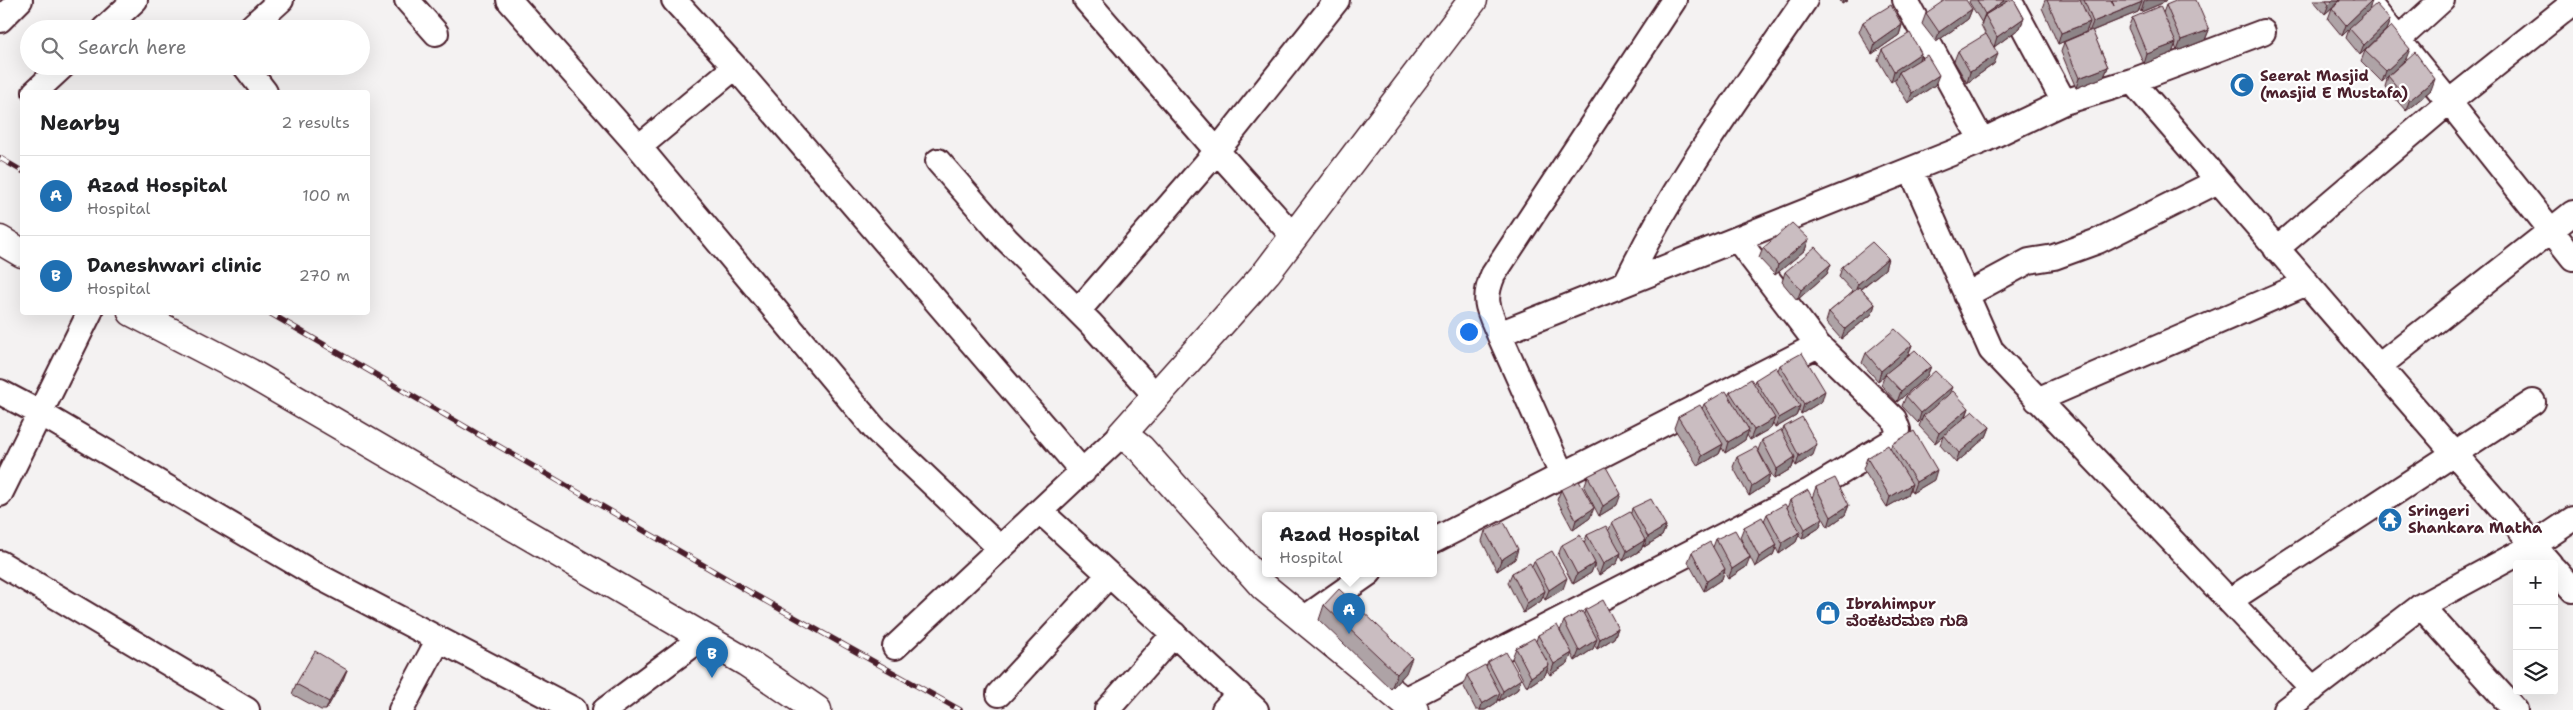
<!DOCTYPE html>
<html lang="en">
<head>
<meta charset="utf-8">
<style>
	body { margin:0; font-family:"Shantell Sans","Noto Sans Kannada",sans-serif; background:#f6f6f6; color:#202124 }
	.controls { position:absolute; right:15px; bottom:15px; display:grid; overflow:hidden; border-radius:5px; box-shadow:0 5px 20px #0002 }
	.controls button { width:45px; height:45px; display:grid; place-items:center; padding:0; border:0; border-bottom:1px solid #e0e0e0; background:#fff; color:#202124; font:25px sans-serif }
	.you { position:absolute; left:1468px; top:331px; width:18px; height:18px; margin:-12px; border:4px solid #fff; border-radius:50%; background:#1a73e8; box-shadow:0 0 0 8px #1a73e833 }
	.badge { display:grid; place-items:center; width:32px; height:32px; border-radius:50%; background:#1f6fb2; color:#fff; font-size:16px; font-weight:700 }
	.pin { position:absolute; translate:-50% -41px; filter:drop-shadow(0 1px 2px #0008) }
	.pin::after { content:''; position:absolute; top:26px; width:18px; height:15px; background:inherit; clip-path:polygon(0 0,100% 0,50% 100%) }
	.popup { position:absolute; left:1262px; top:512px; width:175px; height:65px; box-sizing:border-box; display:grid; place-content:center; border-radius:5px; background:#fff; filter:drop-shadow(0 1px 4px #0005); font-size:16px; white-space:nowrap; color:#757577 }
	.popup b { font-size:19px; color:#202124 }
	.popup::after { content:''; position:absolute; left:50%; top:100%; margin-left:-10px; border:10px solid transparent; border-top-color:#fff }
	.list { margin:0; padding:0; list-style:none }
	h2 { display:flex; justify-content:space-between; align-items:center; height:65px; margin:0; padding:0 20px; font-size:21px }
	h2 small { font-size:16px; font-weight:400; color:#757577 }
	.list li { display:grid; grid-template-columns:32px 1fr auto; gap:15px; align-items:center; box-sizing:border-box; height:80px; padding:0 20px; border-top:1px solid #e0e0e0 }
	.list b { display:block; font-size:19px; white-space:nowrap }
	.list p { margin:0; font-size:16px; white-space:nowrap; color:#757577 }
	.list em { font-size:16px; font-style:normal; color:#757577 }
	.icon { flex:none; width:28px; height:28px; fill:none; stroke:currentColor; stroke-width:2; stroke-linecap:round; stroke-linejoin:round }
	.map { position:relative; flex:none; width:2573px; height:710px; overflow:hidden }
	.search { position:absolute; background:#fff; box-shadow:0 5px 20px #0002; left:20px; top:20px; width:350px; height:55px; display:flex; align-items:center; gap:12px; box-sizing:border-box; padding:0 18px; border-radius:28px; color:#757577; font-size:19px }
	.panel { position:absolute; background:#fff; box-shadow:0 5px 20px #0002; left:20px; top:90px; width:350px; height:225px; border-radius:5px }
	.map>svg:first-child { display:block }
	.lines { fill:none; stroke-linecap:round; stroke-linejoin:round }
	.street-casing { stroke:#4a1f2b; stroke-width:28 }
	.secondary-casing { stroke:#4a1f2b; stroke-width:31 }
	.street { stroke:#fff; stroke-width:24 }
	.secondary { stroke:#fff; stroke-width:28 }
	.rail-casing { stroke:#4a1f2b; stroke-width:5.5 }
	.rail { stroke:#fff; stroke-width:4; stroke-dasharray:11; stroke-linecap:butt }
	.wall { fill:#aea3a6; stroke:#4a1f2b }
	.shaded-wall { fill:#8d8487; stroke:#4a1f2b }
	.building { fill:#cabdc1; stroke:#4a1f2b }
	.labels { text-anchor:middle; stroke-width:4.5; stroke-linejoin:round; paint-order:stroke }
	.poi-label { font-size:15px; font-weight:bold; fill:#4a1f2b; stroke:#fff; text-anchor:start }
</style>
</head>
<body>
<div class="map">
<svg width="2573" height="710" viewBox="0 0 2573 710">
	<rect width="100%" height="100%" fill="#f4f2f2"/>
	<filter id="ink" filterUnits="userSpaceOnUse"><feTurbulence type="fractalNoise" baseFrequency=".02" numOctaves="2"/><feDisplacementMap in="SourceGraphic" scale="10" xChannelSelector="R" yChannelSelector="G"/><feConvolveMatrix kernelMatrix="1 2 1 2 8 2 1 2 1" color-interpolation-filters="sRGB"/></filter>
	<g filter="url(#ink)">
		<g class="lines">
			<defs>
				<path id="street" d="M407,0l29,33
					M509,0l130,147 235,281 126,120
					M674,0l61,67 348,405
					M1086,0l131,151 77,86
					M1674,0l-181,275c-11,26 -5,34 6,59l483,-193 82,-39 68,-21 131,-49
					M1905,0l77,141
					M2009,0l55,102
					M2366,0l83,102 124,-99
					M0,20l20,-20
					M104,29l31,-29
					M249,29l32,-29
					M2398,40l44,-40
					M245,66l20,26
					M2132,81l418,483
					M35,92l28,-26
					M639,147l96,-80
					M938,161l68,78 85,85 65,72
					M1911,170l80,180 322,339
					M2276,249l173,-147 124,156
					M1626,283c48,-101 116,-191 179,-283
					M1966,295l63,-34 25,-4 44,-16 120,-60
					M1078,311l139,-160 120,-151
					M1499,334l64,143
					M2379,366l194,-153
					M0,392l40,21 276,162 258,135
					M2037,400l270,-117
					M0,494l90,-182
					M1040,511l216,199
					M1433,541l383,-195
					M0,563l247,147
					M2554,569l19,21
					M2229,601l304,-199
					M1302,620l67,-47
					M895,647l227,-213
					M999,694l110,-119
					M1404,700l404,-208 88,-53 2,-9 -4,-11 -76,-74 -80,-105
					M401,710l38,-71
					M605,710l98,-73
					M1107,710l67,-76
					M1224,710l15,-16
					M2285,710l136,-104
					M2515,710l-94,-104 113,-61 39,-26"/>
				<path id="secondary" d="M0,240l22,13
					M132,312l118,61 496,289 71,48
					M1414,710l-150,-123 -123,-138 -19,-15 145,-162 206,-272"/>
			</defs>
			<use href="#street" class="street-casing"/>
			<use href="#secondary" class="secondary-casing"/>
			<use href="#street" class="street"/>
			<use href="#secondary" class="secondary"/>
			<defs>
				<path id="rail" d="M0,158l22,13
					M268,312l485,282 207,116"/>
			</defs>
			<use href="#rail" class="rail-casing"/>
			<use href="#rail" class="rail"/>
		</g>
		<path class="wall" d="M1840,0h8l-6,4z
			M1970,0h44l10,18 -4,10 -26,19v17l-27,19 -13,-22 4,-10 29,-14 -6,-12 1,-2 -13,-21z
			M2045,0h121l-1,2 -24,10 -2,-3 -1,3 -46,19 16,36 -4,10 -28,11 -15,-36 3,-10 25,-10 -2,-4 -1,4 -28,12 -16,-36z
			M2313,0h27l-15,14z
			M2372,0l-3,10 21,10 -4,10 -26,25 -14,-17 3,-9 -7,7 -14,-17 4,-11z
			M2166,5l43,25 -4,10 -28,11 -2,-6 -3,8 -28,11 -16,-36 4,-10 31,-5z
			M1972,9l-4,10 -32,23 -14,-18 4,-11z
			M1863,22l39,3 -3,10 -27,19 -13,-22z
			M1882,50l39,3 -2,7 16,25 -27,18 -13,-21 2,-5 -6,5 -13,-22z
			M2365,51l41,8 -24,23 -21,-21z
			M2388,76l43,14 -25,21 -21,-24z
			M1809,239l-4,11 -30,25 -16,-17 4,-10z
			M1888,258l-3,11 -24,20 14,15 -3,10 -31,25 -15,-17 3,-10 24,-20 -14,-15 3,-10z
			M1831,264l-4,10 -30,26 -15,-18 3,-10z
			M1912,345l-4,10 23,11 -4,10 -30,26 -16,-17 4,-10 -7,6 -16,-18 4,-10z
			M1780,365l42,36 -21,13 -2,-4 -3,6 -21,12 -2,-4 -2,4 -21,12 -3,-5 -2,5 -20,13 -3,-5 -3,6 -21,12 -24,-38 4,-11 24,-8 2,-5 24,-8 2,-4 24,-9 1,-3 23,-10z
			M1949,394l20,14 -3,9 24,10 -4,10 -30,26 -16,-18 3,-9 -8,7 -16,-17 3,-7 -4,4 -16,-17 4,-10z
			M1784,427l29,28 -17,11 -2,-4 -2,6 -18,11 -16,-29 4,-10 20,-8z
			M1892,444l42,36 -22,13 -2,-4 -2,6 -21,12 -24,-38 4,-11 23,-9z
			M1737,457l33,17 -3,10 -18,12 -16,-29z
			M1588,476l29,29 -18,11 -15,-29z
			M1816,487l33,18 -4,10 -17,12 -5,-9 -4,10 -17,11 -3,-4 -3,7 -17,12 -3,-6 -3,7 -18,12 -15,-30 4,-10 20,-6 3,-7 20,-6 3,-8 22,-2z
			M1561,490l29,28 -17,12 -16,-30z
			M1632,508l34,18 -4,10 -18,11 -1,-2 -2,5 -18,11 -3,-6 -3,8 -18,12 -5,-10 -3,8 -18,11 -15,-29 4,-10 22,-2 3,-8 22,-5 3,-8 19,-9z
			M1485,531l30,28 -18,12 -15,-30z
			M1716,539l30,28 -18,12 -4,-7 -2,7 -18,12 -16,-29 4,-10 21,-5z
			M1534,561l29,28 -18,11 -2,-4 -2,5 -18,12 -15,-30 4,-10 20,-7z
			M1324,605l82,68 -15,16 -72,-69z
			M1585,610l33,18 -4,10 -17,11 -3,-4 -1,4 -18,12 -4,-8 -3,10 -18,12 -3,-5 -2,5 -18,12 -15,-29 4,-10 20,-7 2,-6 22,-4 4,-10 20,-7z
			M1488,662l33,17 -4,11 -18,11 -1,-2 -2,4 -11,7h-9l-13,-25 4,-10 19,-8z
			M343,680l-17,30h-5l-29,-16 4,-10z"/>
		<path class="shaded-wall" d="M1844,0h4l-6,4z
			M2005,0h5l-25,15 -4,9 4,-10z
			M2148,0h18l-1,2 -24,10 3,-10z
			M2333,0h7l-15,14 4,-10z
			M2372,0l-3,10 -27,26 4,-11z
			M2142,2l-4,10 -49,20 4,-10z
			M1972,9l-4,10 -32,23 3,-10z
			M2024,18l-4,10 -26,19 3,-10z
			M2390,20l-4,10 -26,25 4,-10z
			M2090,22l-4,10 -28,12 3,-11z
			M1902,25l-3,10 -27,19 3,-10z
			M2209,30l-4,10 -28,11 4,-11z
			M2176,43l-4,10 -28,11 3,-10z
			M2410,49l-4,10 -24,23 4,-11z
			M1921,53l-3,10 -19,9 -2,5 -6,5 3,-11z
			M1998,54l-4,10 -27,19 3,-11z
			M2108,67l-4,10 -28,11 3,-10z
			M1939,75l-4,10 -27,18 4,-10z
			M2435,79l-4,11 -25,21 3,-10z
			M1809,239l-4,11 -30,25 3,-10z
			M1888,258l-3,11 -31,25 4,-10z
			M1831,264l-4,10 -30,26 4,-10z
			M1875,304l-3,10 -31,25 4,-10z
			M1912,345l-4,10 -30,26 3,-10z
			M1931,366l-4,10 -30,26 4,-11z
			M1952,387l-4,10 -25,19 -1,3 -4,4 3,-10z
			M1825,391l-3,10 -21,13 3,-10z
			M1800,406l-4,10 -21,12 4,-10z
			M1969,408l-4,10 -30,25 4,-10z
			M1775,418l-4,10 -21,12 4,-10z
			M1990,427l-4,10 -30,26 3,-10z
			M1749,430l-4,10 -20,13 3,-11z
			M1723,444l-4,10 -21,12 4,-10z
			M1817,444l-4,11 -17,11 3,-10z
			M1795,457l-3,11 -18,11 3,-10z
			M1937,470l-3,10 -22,13 4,-11z
			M1770,474l-3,10 -18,12 3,-10z
			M1912,484l-4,11 -21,12 3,-10z
			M1621,494l-4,11 -18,11 4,-10z
			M1849,505l-4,10 -17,12 3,-10z
			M1594,508l-4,10 -17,12 3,-10z
			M1823,518l-4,10 -17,11 3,-10z
			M1666,526l-4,10 -18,11 4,-10z
			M1800,532l-4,10 -17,12 3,-11z
			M1645,540l-4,10 -18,11 4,-10z
			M1777,545l-4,10 -18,12 4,-10z
			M1518,549l-3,10 -18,12 4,-11z
			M1621,553l-4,10 -18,12 4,-11z
			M1750,557l-4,10 -18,12 4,-10z
			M1595,563l-4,10 -18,11 4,-10z
			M1725,569l-3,10 -18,12 3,-10z
			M1567,578l-4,11 -18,11 4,-10z
			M1545,591l-4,10 -18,12 4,-10z
			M1618,628l-4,10 -17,11 3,-10z
			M1597,639l-4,10 -18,12 4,-10z
			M1572,653l-4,10 -18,12 4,-11z
			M1412,658l-6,15 -15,16 6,-15z
			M1549,665l-4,10 -18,12 4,-10z
			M347,670l-4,10 -17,30 3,-8z
			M1521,679l-4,11 -18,11 4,-10z
			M1500,693l-4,10 -11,7h-5l2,-6z"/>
		<path class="building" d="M1945,0h21l6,9 -33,23 -13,-19z
			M1977,0h28l-20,14z
			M2010,0h4l10,18 -27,19 -12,-22z
			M2047,0h33l10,22 -29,11z
			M2084,0h27l3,6 -2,-6h29l1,2 -49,20z
			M2178,0h18l13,30 -28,10 -15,-35z
			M2326,0h7l-4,4z
			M2341,0h31l-26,25 -14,-17z
			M2376,4l14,16 -26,25 -15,-17z
			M1891,5l11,20 -27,19 -12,-22z
			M2160,6l16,37 -29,11 -15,-36z
			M2391,26l19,23 -24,22 -21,-20z
			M2092,30l16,37 -29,11 -15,-36z
			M1910,33l11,20 -27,18 -12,-21z
			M1986,34l12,20 -28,18 -12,-21z
			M2415,52l20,27 -26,22 -21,-25z
			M1927,55l12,20 -27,18 -13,-21z
			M1792,223l17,16 -31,26 -15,-17z
			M1872,242l16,16 -30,26 -16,-17z
			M1815,247l16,17 -30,26 -16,-18z
			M1859,287l16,17 -30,25 -16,-17z
			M1895,329l17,16 -31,26 -15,-18z
			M1915,350l16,16 -30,25 -16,-17z
			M1802,353l23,38 -21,13 -24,-39z
			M1776,367l24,39 -21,12 -24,-38z
			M1935,371l17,16 -31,26 -15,-17z
			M1751,379l24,39 -21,12 -24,-38z
			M1726,391l23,39 -21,12 -24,-38z
			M1953,391l16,17 -30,25 -16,-17z
			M1700,405l23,39 -21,12 -24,-39z
			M1973,411l17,16 -31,26 -15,-18z
			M1802,417l15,27 -18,12 -15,-29z
			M1781,430l14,27 -18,12 -15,-29z
			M1914,431l23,39 -21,12 -24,-38z
			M1888,445l24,39 -22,13 -23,-39z
			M1756,447l14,27 -18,12 -15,-29z
			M1606,467l15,27 -18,12 -15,-30z
			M1835,478l14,27 -18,12 -15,-30z
			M1579,481l15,27 -18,12 -15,-30z
			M1808,490l15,28 -18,11 -15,-29z
			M1651,499l15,27 -18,11 -16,-29z
			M1785,504l15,28 -18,11 -15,-29z
			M1630,512l15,28 -18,11 -15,-29z
			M1762,517l15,28 -18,12 -15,-30z
			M1504,522l14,27 -17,11 -16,-29z
			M1606,526l15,27 -18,11 -16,-29z
			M1735,530l15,27 -18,12 -16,-30z
			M1580,535l15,28 -18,11 -15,-29z
			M1710,542l15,27 -18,12 -15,-29z
			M1552,551l15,27 -18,12 -15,-29z
			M1530,563l15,28 -18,12 -15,-30z
			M1339,589l73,69 -15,16 -73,-69z
			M1603,600l15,28 -18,11 -15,-29z
			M1582,611l15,28 -18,12 -15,-30z
			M1557,625l15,28 -18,11 -16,-29z
			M1534,638l15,27 -18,12 -15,-29z
			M315,651l32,19 -18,32 -33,-18z
			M1506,652l15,27 -18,12 -15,-29z
			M1485,665l15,28 -18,11 -15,-29z"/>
	</g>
	<defs>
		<symbol id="mosque-disc" viewBox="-11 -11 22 22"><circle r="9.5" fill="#1f6fb2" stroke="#fff"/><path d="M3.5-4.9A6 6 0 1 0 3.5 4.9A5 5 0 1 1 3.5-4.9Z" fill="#fff"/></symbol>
		<symbol id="temple-disc" viewBox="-11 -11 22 22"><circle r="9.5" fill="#1f6fb2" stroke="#fff"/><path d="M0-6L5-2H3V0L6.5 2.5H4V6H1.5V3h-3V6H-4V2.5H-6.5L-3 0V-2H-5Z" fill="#fff"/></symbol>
		<symbol id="shop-disc" viewBox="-11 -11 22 22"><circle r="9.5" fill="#1f6fb2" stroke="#fff"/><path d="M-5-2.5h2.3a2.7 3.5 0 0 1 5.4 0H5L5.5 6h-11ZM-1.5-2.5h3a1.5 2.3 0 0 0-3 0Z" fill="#fff"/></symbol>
	</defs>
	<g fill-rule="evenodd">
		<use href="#mosque-disc" x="2228" y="71" width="28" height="28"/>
		<use href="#temple-disc" x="2376" y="506" width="28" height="28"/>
		<use href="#shop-disc" x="1814" y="599" width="28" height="28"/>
	</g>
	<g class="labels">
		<g class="poi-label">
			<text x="2260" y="81">Seerat Masjid<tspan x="2260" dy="17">(masjid E Mustafa)</tspan></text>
			<text x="2408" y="516">Sringeri<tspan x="2408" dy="17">Shankara Matha</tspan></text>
			<text x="1846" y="609">Ibrahimpur<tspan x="1846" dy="17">ವೆಂಕಟರಮಣ ಗುಡಿ</tspan></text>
		</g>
	</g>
</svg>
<div class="controls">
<button>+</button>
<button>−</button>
<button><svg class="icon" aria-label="layers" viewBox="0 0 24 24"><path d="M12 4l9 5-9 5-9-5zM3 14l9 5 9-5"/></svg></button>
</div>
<div class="you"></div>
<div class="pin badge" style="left:1349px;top:634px">A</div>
<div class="popup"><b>Azad Hospital</b>Hospital</div>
<div class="pin badge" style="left:712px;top:678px">B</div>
<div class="search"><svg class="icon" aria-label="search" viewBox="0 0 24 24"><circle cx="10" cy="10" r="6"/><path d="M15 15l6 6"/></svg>Search here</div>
<section class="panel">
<h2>Nearby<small>2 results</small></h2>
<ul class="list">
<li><span class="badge">A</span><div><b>Azad Hospital</b><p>Hospital</p></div><em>100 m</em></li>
<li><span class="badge">B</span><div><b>Daneshwari clinic</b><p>Hospital</p></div><em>270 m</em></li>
</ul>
</section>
</div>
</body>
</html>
